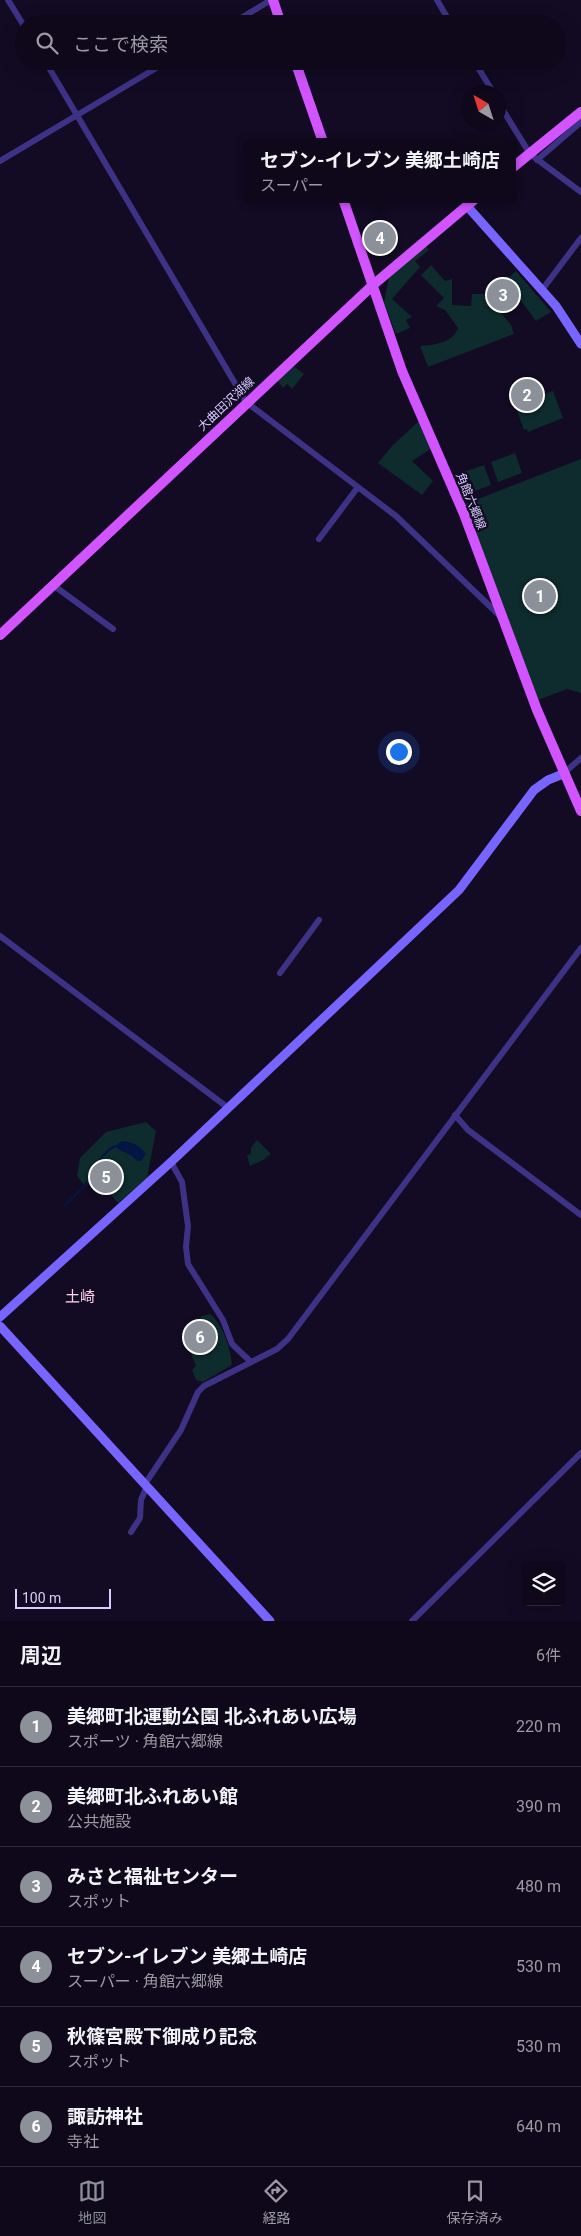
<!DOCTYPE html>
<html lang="ja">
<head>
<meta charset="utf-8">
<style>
	body { margin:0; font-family:Roboto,"Noto Sans JP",sans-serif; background:#1c1627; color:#f1f3f6 }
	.controls { position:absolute; right:15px; bottom:15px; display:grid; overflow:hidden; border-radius:8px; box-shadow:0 5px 20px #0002 }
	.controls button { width:45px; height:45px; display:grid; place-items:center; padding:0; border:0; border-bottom:1px solid #2e2939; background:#0e081a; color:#f1f3f6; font:25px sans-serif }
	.compass { position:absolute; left:461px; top:85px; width:45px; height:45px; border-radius:50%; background:#0e081a; box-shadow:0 5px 20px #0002; rotate:321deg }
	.scale { position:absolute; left:15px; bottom:12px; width:96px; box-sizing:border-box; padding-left:5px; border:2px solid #d8cdff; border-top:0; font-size:14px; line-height:18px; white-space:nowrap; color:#d8cdff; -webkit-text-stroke:4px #120b23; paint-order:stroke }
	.you { position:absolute; left:398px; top:751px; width:18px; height:18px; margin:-12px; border:4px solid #fff; border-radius:50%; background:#1a73e8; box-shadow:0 0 0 8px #1a73e833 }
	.badge { display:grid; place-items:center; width:32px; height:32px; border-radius:50%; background:#8c9099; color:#fff; font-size:16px; font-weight:700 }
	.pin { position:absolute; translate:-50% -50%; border:2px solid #fff; box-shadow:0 1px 5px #0006 }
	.popup { position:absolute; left:244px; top:138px; width:272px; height:65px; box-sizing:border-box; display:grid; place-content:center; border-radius:8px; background:#0e081a; filter:drop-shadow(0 1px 4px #0005); font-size:16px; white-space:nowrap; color:#9b9aa2 }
	.popup b { font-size:19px; color:#f1f3f6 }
	.popup::after { content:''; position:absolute; left:50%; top:100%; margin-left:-10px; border:10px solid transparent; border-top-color:#0e081a }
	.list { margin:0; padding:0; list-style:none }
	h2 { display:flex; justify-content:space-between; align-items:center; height:65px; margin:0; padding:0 20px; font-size:21px }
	h2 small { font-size:16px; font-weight:400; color:#9b9aa2 }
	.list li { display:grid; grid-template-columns:32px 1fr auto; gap:15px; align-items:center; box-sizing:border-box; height:80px; padding:0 20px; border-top:1px solid #2e2939 }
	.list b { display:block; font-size:19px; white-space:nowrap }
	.list p { margin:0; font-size:16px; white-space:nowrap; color:#9b9aa2 }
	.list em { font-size:16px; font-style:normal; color:#9b9aa2 }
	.icon { flex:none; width:28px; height:28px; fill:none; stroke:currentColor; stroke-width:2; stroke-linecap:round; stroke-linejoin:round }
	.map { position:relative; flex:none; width:581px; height:1621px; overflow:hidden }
	.search { position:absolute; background:#0e081a; box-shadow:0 5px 20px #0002; left:15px; right:15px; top:15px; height:55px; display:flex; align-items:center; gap:12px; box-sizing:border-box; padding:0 18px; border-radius:28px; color:#9b9aa2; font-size:19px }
	.sheet { height:545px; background:#0e081a }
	nav { display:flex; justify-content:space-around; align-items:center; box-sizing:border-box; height:70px; border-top:1px solid #2e2939; background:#0e081a; font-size:14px; color:#9b9aa2 }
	nav a { display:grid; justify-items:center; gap:2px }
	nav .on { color:#8c9099 }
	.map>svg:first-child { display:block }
	.green { fill:#0e2b2d }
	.water { fill:#051543 }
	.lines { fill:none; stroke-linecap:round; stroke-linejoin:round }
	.stream { stroke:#051543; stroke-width:2 }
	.street { stroke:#3e3286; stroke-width:6 }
	.secondary { stroke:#7864ff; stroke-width:9 }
	.primary { stroke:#d154ff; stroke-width:10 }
	.labels { text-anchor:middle; stroke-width:4.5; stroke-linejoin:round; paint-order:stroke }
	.street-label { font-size:12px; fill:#d8cdff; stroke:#120b23 }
	.quarter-label { font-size:15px; fill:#ffcfe9; stroke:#120b23 }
</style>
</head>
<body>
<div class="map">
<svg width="581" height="1621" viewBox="0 0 581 1621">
	<rect width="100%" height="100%" fill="#120b23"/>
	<path class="green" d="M426,246l3,4 -14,11 5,6 -28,32 20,18 -6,3 4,8 -14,6 -12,-31 5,-26z
		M431,265l14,16 7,-2v26l19,1 1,-12h13l26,31 3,9 -86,33 -8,-21c14,-1 33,-3 38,-18l-13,-18 -9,-4 8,-8 -23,-23z
		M516,271l35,41 -15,9 -28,-38 -3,2 -2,-3z
		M293,366l11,8 -12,15 -5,-5 -4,4 -6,-8z
		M553,391l10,27 -35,14 -1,-3 -3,1 -9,-25z
		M420,420l12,28 -20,13 21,20 -11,14 -44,-32 14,-17z
		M515,453l7,20 -24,9 -7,-20z
		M581,459v234l-14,-4 -29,11 -73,-196z
		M484,465l7,20 -16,6 -4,-11 -13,4 -3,-9z
		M146,1122l10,9 -9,47 -29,25 -22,-26 -11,9 -8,-10 3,-18 26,-26z
		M257,1140l14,14 -8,6 -13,6 -3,-10 4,-3v-5z
		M210,1314c13,10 21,36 22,51l-29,17 -7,-2 -4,-10 4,-4 -13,-33 19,-17z"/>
	<path class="water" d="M122,1141c11,1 17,4 24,13l-5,7h-4c-7,-9 -16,-8 -22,-15z"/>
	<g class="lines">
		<path class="stream" d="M64,1206c10,-10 20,-18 27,-30 8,-12 10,-23 24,-30"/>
		<path class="street" d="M8,0l16,26
			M437,0l14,24
			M231,24l40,-24
			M45,61l201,341 150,114 104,100
			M474,61l19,31
			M498,102l32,52 51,38
			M537,160l44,-38
			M0,161l168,-100
			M542,290l39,-52
			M319,539l39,-52
			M53,585l60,44
			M563,774l18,-16
			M0,936l227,171
			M280,973l39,-53
			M455,1115l13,15 113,85
			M171,1162l11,20 6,44 -2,21 2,17 35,56 9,24 19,18
			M145,1484l36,-54 17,-38 6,-6 73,-37 11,-10 293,-391
			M131,1532l9,-14 1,-18 6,-14
			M412,1621l169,-168"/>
		<path class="secondary" d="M467,206l89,100 25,38
			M0,1317l171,-155 288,-272 75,-100 14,-10 15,-6
			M0,1326l270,295"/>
		<path class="primary" d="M273,0l8,24
			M295,61l28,81
			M512,168l69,-56
			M343,199l59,172 62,143 73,196 44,101
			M0,635l373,-350 102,-86"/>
	</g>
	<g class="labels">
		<g class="street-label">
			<text transform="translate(226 404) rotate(-43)" y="4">大曲田沢湖線</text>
			<text transform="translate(471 501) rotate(68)" y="4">角館六郷線</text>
		</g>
		<g class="quarter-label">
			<text x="80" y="1302">土崎</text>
		</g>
	</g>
</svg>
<div class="controls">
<button><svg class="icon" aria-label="layers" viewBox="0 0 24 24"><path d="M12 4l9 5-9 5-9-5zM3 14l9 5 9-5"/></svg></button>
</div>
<svg class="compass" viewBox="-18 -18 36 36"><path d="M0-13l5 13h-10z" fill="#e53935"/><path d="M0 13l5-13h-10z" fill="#9b9aa2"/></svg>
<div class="scale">100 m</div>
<div class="you"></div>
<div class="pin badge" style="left:540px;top:596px">1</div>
<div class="pin badge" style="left:527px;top:395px">2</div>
<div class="pin badge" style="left:503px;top:295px">3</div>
<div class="pin badge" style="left:380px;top:238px">4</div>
<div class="popup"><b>セブン-イレブン 美郷土崎店</b>スーパー</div>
<div class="pin badge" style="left:106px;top:1177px">5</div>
<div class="pin badge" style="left:200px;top:1337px">6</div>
<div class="search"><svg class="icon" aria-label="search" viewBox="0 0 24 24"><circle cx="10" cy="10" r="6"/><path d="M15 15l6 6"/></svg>ここで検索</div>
</div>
<section class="sheet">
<h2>周辺<small>6件</small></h2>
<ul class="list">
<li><span class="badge">1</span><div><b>美郷町北運動公園 北ふれあい広場</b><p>スポーツ · 角館六郷線</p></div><em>220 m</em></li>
<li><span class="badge">2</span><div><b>美郷町北ふれあい館</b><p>公共施設</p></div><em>390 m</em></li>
<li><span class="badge">3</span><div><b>みさと福祉センター</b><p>スポット</p></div><em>480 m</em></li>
<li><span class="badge">4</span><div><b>セブン-イレブン 美郷土崎店</b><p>スーパー · 角館六郷線</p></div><em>530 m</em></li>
<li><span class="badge">5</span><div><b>秋篠宮殿下御成り記念</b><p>スポット</p></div><em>530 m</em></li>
<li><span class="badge">6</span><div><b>諏訪神社</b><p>寺社</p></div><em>640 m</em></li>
</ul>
</section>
<nav>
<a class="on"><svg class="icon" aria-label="map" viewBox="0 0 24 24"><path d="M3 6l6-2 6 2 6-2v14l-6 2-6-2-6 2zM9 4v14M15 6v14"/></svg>地図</a>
<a><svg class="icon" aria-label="directions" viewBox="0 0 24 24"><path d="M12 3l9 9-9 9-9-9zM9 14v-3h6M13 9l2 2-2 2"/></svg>経路</a>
<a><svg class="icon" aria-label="saved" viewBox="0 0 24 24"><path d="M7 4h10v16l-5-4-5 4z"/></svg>保存済み</a>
</nav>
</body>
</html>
